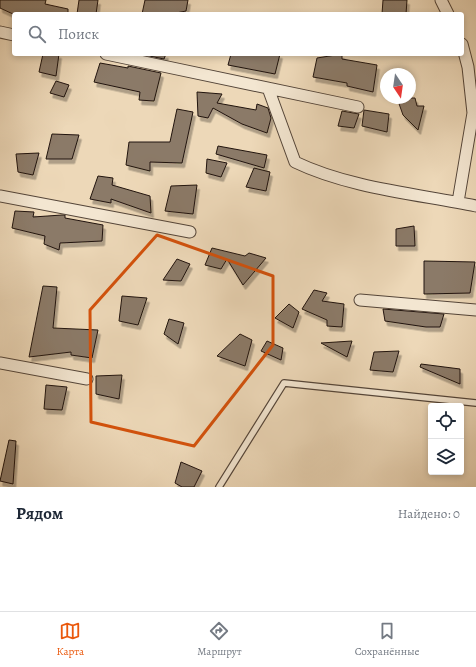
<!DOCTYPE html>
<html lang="ru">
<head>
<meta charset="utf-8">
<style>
	body { margin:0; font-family:Alegreya,serif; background:#f2f2f3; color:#1f2937 }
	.controls { position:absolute; right:12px; bottom:12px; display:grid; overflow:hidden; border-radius:4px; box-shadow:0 2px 6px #0003 }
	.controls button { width:36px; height:36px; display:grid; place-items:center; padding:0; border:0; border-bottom:1px solid #e0e1e3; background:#fff; color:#1f2937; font:20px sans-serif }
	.compass { position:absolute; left:380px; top:68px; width:36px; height:36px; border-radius:50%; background:#fff; box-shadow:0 2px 6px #0003; rotate:167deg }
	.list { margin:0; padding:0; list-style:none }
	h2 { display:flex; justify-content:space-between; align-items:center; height:52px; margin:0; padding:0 16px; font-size:17px }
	h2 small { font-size:13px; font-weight:400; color:#747a83 }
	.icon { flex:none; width:22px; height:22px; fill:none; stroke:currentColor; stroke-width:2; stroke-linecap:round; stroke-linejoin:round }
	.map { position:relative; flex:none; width:476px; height:487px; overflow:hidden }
	.search { position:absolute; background:#fff; box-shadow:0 2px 6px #0003; left:12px; right:12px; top:12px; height:44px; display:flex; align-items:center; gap:10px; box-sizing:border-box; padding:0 14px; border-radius:4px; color:#747a83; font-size:15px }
	.sheet { height:124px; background:#fff }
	nav { display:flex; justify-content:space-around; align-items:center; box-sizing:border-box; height:56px; border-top:1px solid #e0e1e3; background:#fff; font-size:11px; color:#747a83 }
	nav a { display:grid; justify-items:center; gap:2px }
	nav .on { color:#ea580c }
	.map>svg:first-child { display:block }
	.building { fill:#8b7a67; stroke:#21140f; filter:url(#shadow) }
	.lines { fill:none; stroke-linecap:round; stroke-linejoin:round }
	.service-casing { stroke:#544539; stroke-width:8 }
	.minor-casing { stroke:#544539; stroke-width:13 }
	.service { stroke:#f3e6d1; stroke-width:5.5 }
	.minor { stroke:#f3e6d1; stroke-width:11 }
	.marked { fill:none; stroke:#d4520c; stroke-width:3; stroke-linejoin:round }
</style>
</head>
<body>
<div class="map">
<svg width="476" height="487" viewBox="0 0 476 487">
	<defs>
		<filter id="shadow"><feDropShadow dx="2.5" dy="4.5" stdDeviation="0" flood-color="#0004"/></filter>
	</defs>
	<rect width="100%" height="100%" fill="#edd8b8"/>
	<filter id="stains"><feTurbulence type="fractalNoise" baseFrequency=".005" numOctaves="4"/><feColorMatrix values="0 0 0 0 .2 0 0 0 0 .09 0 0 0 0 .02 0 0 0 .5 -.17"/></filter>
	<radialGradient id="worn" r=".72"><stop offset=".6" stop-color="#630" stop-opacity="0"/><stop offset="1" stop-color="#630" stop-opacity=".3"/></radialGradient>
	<path class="building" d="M0,0h46l-1,4 23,5v5h-55l-13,-6z
		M79,0h19l-2,14h-19z
		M145,0h43l-2,11 -15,3h-29z
		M383,0h24l-1,14h-24z
		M43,54h16l-3,22 -17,-4z
		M140,54h26l-2,5z
		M231,54h49l-5,20 -47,-9z
		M342,54v5l35,6 -4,27 -26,-6v-3l-34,-6 4,-19z
		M100,63l28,5v-2l33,7 -7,28 -15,-1 1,-8 -46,-10z
		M56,81l13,4 -5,12 -14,-4z
		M197,92l25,2 -5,9 39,7 1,-6 11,4 3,10 -4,15 -25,-9 -29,-16 -5,10 -10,-2z
		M397,98h18l2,8h7l-6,24 -15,-15z
		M177,109l16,3 -11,51 -32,-1v9l-24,-6 3,-23h41z
		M364,110l25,4 -2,18 -25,-6z
		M342,111l17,3 -5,14 -16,-2z
		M52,134l27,1 -7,24h-26z
		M218,146l49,9 -3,13 -48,-14z
		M39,153l-6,22 -15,-3 -2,-18z
		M207,159l20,4 -6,14 -15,-4z
		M254,168l16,4 -4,19 -20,-4z
		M98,176l15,2 -1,7 38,11 1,17 -40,-14v4l-21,-4z
		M197,185l-4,29 -28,-3 6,-25z
		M15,211l19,1 -1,5 29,-2h3v3l38,7 -1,16 -42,2 -1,7 -15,-6 1,-8 -33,-8z
		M414,226l1,20h-19v-17z
		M212,248l33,8 4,-3 17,5 -23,27 -16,-26 -6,10 -16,-4z
		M177,259l13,5 -9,17 -18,-1z
		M424,261l51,1 -5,31 -46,1z
		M43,286l14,1 -4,41 45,2 -6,28 -21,-3v-3l-42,5z
		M314,290l13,3 -5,8 22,3 -2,23 -15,-1v-6l-25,-11z
		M122,296l25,2 -9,27 -19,-4z
		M289,304l10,8 -6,16 -18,-10z
		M383,309l61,5 -4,13h-14l-41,-6z
		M169,319l15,4 -6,21 -14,-10z
		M240,334l12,6 -7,26 -28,-10z
		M267,341l16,7 -2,12 -20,-9z
		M352,341l-5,16 -26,-14z
		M399,351l-6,21 -23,-2 4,-18z
		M421,364l39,5v15l-40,-17z
		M122,375l-3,24 -23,-5v-18z
		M46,385l21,2 -5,23 -18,-1z
		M9,440l7,1 -3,43 -13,-3z
		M181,462l21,9 -8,16h-12l-7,-4z"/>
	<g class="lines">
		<defs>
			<path id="service" d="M219,487l65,-104 192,20"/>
			<path id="minor" d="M441,0l7,14
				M0,32l14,3
				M106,54l252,53
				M268,88l27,74c54,26 122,32 181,44
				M0,196l190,36
				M458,202l15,-89 -5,-46 -6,-23
				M360,300l116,10
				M0,363l87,16"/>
		</defs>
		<use href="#service" class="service-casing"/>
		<use href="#minor" class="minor-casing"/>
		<use href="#service" class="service"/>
		<use href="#minor" class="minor"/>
	</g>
	<path class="marked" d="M157,235l116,41v69l-79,101 -103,-24 -1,-112z"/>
	<rect width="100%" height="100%" filter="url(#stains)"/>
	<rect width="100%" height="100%" fill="url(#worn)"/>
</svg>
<div class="controls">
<button><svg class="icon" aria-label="locate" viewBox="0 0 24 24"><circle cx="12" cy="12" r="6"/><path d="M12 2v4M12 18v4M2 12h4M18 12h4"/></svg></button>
<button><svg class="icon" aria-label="layers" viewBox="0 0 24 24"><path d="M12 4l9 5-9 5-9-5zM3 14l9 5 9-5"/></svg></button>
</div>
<svg class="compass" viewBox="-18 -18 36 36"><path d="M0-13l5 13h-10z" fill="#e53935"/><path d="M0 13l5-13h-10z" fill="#747a83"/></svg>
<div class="search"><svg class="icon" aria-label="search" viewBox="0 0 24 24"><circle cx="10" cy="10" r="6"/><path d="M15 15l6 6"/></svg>Поиск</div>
</div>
<section class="sheet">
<h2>Рядом<small>Найдено: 0</small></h2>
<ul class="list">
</ul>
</section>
<nav>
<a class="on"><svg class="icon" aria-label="map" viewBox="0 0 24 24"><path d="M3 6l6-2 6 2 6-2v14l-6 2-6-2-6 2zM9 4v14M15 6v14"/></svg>Карта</a>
<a><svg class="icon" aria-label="directions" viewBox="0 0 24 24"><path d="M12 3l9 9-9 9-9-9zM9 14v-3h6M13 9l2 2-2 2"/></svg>Маршрут</a>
<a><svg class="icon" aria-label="saved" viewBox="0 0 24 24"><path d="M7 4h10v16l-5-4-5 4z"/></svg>Сохранённые</a>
</nav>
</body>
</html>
